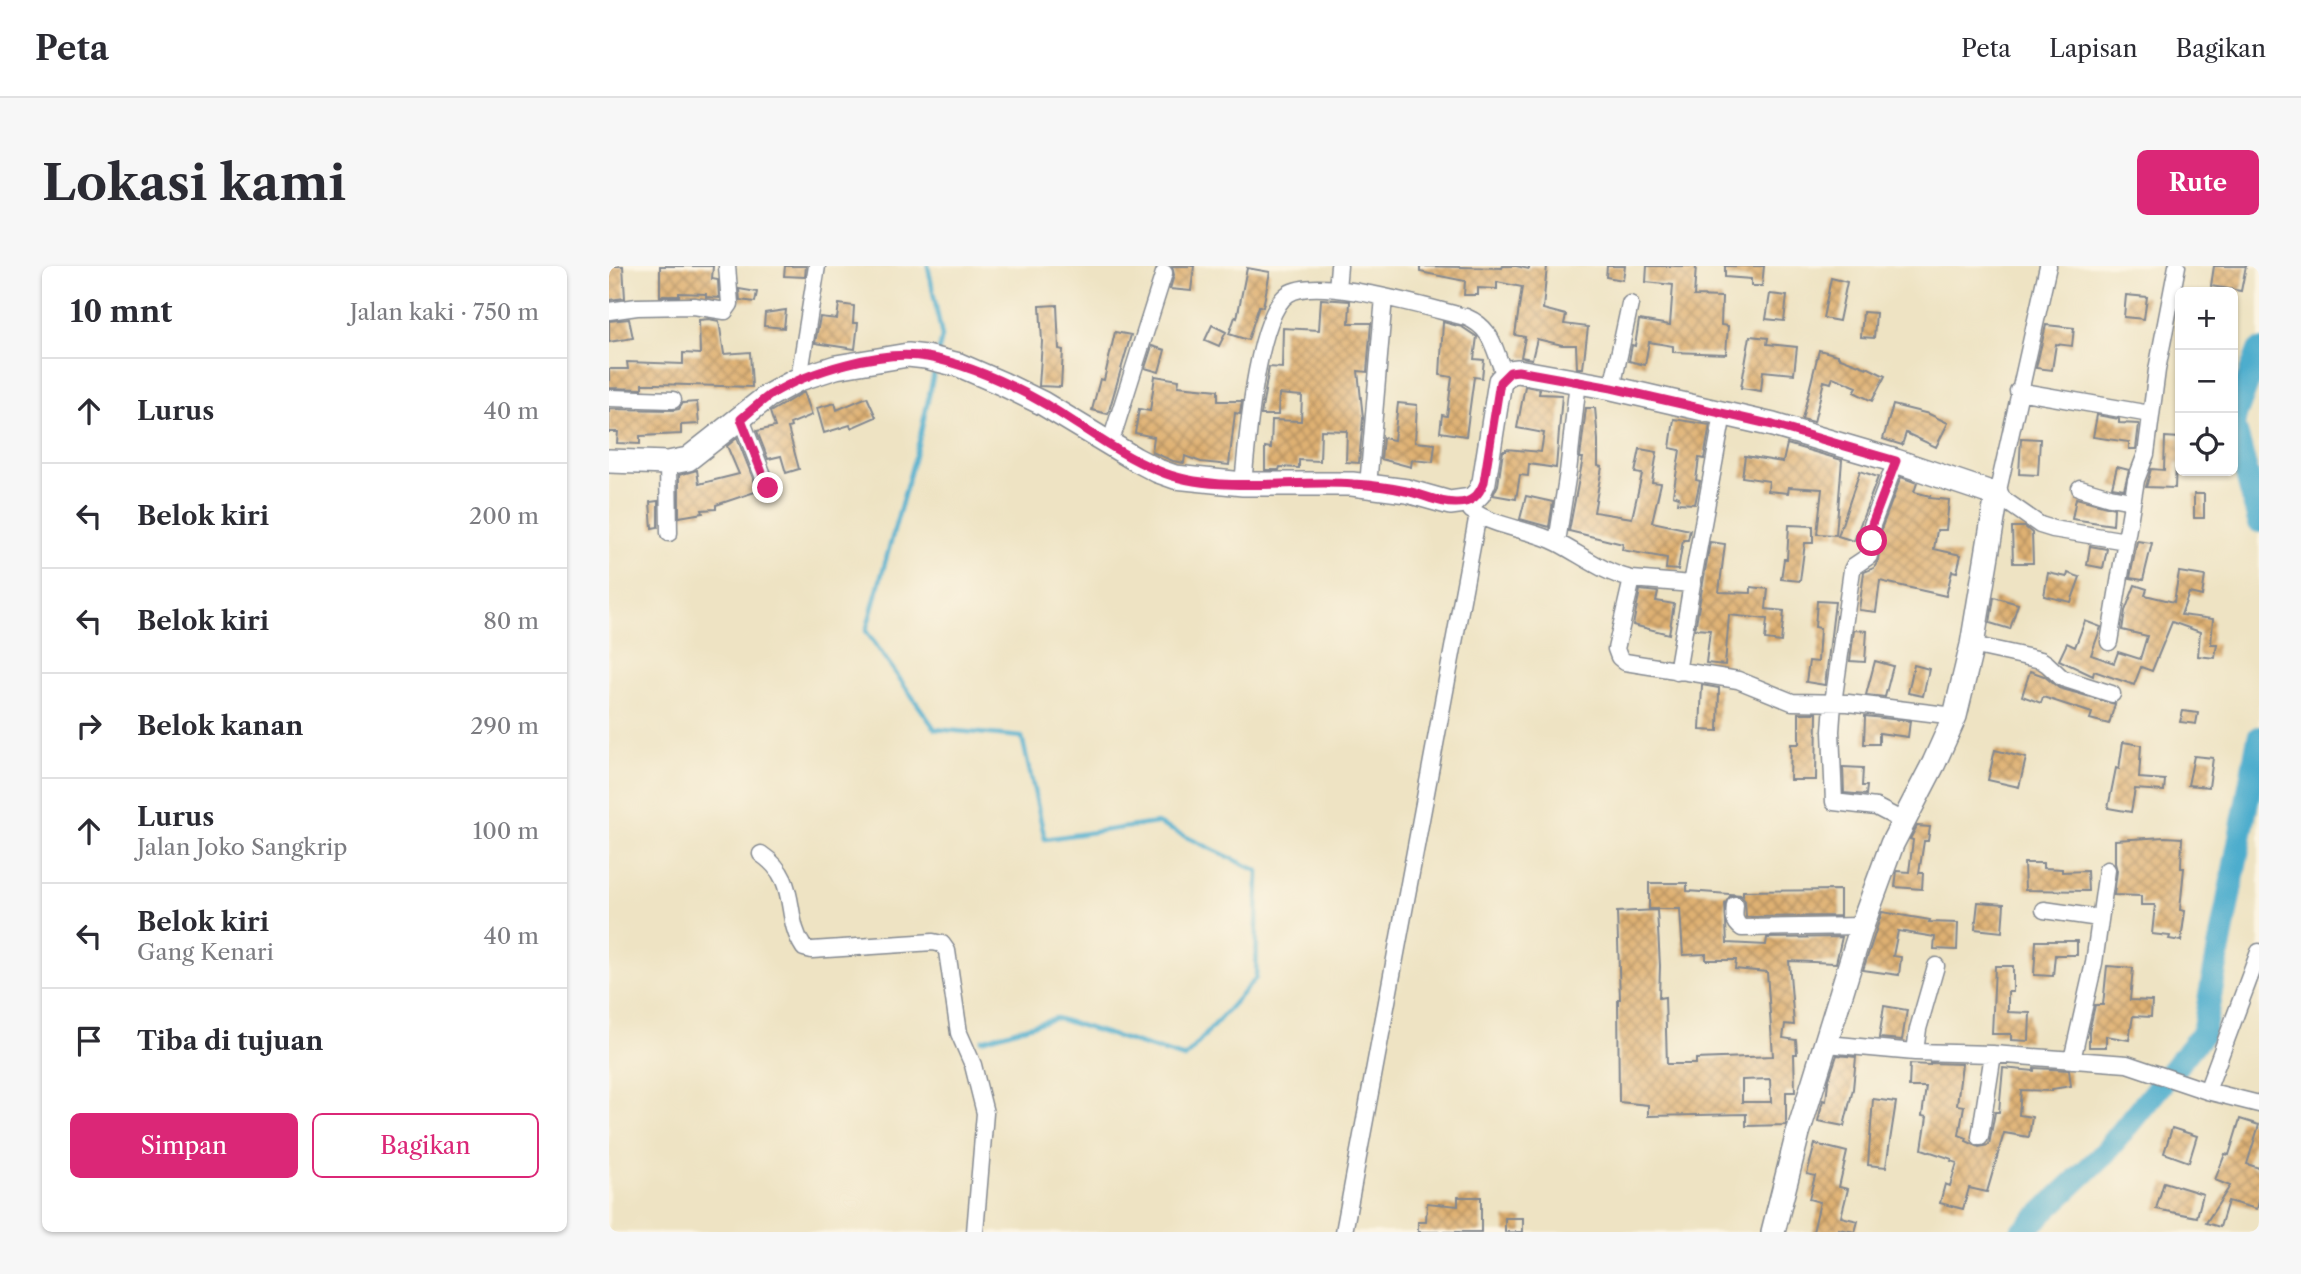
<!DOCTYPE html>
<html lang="id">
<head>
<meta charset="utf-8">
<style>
	body { margin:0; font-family:"Libre Caslon Text",serif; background:#f7f7f7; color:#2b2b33 }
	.controls { position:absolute; right:21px; top:21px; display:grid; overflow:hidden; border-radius:10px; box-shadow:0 2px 5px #0004 }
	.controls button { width:63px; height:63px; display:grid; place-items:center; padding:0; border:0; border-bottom:2px solid #e1e1e2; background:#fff; color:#2b2b33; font:35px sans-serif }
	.stop { position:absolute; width:21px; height:21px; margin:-16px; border:5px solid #db2777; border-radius:50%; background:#fff }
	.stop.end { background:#db2777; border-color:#fff; box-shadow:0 2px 7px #0008 }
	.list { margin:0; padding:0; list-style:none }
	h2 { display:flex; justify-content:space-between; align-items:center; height:91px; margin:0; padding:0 28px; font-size:30px }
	h2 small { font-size:23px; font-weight:400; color:#7c7c81 }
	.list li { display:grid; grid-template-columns:46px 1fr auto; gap:21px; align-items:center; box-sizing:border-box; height:105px; padding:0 28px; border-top:2px solid #e1e1e2 }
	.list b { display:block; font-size:26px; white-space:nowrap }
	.list p { margin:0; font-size:23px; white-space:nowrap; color:#7c7c81 }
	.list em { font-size:23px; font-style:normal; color:#7c7c81 }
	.actions { display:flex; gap:14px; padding:21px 28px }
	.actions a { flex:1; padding:16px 0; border:2px solid #db2777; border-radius:10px; text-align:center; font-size:24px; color:#db2777 }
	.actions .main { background:#db2777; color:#fff }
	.icon { flex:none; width:38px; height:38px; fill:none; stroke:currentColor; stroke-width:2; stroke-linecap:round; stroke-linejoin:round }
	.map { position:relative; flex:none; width:1650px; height:966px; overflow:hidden; border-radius:10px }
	header { display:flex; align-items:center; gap:42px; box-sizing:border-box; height:98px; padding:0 35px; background:#fff; border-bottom:2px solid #e1e1e2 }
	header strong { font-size:33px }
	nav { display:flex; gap:38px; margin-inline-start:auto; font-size:24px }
	.intro { display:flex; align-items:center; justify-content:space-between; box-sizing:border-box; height:168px; padding:0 42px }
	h1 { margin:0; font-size:49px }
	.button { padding:18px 32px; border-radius:10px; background:#db2777; color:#fff; font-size:24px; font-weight:700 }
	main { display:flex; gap:42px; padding:0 42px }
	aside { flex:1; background:#fff; border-radius:10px; box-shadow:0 2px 5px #0004 }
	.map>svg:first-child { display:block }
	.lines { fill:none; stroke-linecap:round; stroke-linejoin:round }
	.stream { stroke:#4eadcd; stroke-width:4.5 }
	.river { stroke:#4eadcd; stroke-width:24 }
	.building { fill:url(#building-cross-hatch); fill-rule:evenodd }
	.street-casing { stroke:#848990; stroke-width:19 }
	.secondary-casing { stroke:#848990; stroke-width:26 }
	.street { stroke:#fff; stroke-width:16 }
	.secondary { stroke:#fff; stroke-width:23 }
	.route { stroke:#db2777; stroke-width:9 }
</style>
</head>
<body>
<header>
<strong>Peta</strong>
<nav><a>Peta</a><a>Lapisan</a><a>Bagikan</a></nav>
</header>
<div class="intro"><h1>Lokasi kami</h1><a class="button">Rute</a></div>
<main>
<aside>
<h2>10 mnt<small>Jalan kaki · 750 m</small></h2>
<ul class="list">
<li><svg class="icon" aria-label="ahead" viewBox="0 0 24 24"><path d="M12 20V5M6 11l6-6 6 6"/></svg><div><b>Lurus</b></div><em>40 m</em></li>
<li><svg class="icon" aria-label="left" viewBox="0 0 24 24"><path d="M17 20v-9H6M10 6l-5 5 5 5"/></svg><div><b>Belok kiri</b></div><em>200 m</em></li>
<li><svg class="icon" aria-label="left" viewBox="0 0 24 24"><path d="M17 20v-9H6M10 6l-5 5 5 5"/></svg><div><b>Belok kiri</b></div><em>80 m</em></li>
<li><svg class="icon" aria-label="right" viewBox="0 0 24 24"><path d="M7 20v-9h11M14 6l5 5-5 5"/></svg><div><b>Belok kanan</b></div><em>290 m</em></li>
<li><svg class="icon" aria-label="ahead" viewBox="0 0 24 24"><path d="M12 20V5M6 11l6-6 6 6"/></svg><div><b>Lurus</b><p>Jalan Joko Sangkrip</p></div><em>100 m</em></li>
<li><svg class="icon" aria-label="left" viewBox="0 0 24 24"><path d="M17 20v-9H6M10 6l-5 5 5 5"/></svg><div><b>Belok kiri</b><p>Gang Kenari</p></div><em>40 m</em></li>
<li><svg class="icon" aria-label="arrive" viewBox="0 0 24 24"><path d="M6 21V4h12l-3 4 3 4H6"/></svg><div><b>Tiba di tujuan</b></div></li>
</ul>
<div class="actions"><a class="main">Simpan</a><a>Bagikan</a></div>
</aside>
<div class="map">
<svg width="1650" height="966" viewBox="0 0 1650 966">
	<defs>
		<pattern id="building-cross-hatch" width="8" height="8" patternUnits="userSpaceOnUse" patternTransform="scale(1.75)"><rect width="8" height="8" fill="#dfb172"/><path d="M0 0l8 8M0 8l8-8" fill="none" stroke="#b49061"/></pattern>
	</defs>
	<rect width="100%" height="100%" fill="#fcf5e5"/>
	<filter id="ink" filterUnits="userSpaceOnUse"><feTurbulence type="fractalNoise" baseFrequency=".0143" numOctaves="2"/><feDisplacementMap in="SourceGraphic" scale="14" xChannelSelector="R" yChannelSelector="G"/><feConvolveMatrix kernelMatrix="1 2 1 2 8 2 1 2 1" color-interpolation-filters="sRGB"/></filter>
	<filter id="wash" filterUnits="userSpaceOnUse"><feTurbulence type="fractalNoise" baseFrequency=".00686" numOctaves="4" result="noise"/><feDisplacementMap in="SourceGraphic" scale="28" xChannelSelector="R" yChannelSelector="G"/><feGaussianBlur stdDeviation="1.57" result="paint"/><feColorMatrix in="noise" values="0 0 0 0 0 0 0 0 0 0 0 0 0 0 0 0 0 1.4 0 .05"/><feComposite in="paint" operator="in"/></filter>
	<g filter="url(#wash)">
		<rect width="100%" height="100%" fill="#eee3c3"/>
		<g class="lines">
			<path class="stream" d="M319,0l14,71 -4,16
				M326,102l-16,73 -53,190 69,98 87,8 23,102 112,-16 101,48 -2,107 -71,80 -129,-40 -74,22"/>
			<path class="river" d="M1650,85l-26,70 26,100
				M1413,966l81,-77 100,-122 56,-295"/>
		</g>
		<g id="blocks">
			<path class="building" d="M0,0h14l2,32 -16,2z
				M51,0h53l-1,13 6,1 1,18 -13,-1v-3l-27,-1v3h-19z
				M176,0h21l-1,11 -21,-1z
				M563,0h22l-3,25 -21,-2 4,-14z
				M811,0l82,2 1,-2h13l13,3v-3h18l-4,43 23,6 -2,9 24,3 -5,41h-6l-1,-23h-14l-25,-6 -5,20 -11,-2 4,-20 -10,-2 7,-48 -25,-5v7l-19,-1v7h-14l1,-14 -45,-9z
				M998,0h18l-2,14 -17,-3z
				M1038,0h49l-2,30 28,1 -1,28 7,1 -2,28 -53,-2v-6l-24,-4 -4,23 -16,-4 3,-16 3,1 4,-26 31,5 3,-40 -27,-3z
				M1116,0h39l-2,20h-11v-7l-26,-2z
				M1605,0h32l-5,25 -30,-5z
				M638,2l23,4 -7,35 -4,-1 -11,34 -19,-6 6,-17 2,1z
				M1222,12l16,4 -8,39 -16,-3z
				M130,23l18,3 -2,10 -15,-2z
				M1161,28l17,2 -3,25 -18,-2z
				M1517,29l21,2 -3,22 -20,-2z
				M712,33l29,2 -1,22h22l-4,49 -9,-1 5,47 -4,45 -13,-1 1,-31 -26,-1 -1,31 -21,-1v8l-19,-1 -1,3h-14v-23l6,1 1,-28 29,1 1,-25 -23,-2 -1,21h-17l8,-48 13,1 1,-40 36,2z
				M230,38l15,2 -1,17h5l-3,26 -40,-6 5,-26 17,2z
				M448,39l2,44 4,1 -2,37 -22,-1 3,-44 -2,-36z
				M177,44l-2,18 -20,-2 1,-13z
				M1254,46l13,1 -2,25 -13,-1z
				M20,53l4,19 -24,4v-21z
				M100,53l10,2 5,33 26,-2 2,35 -95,-3h-15v5l-33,-1v-19h19l-1,-7 56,2v-11l17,1 -1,-34z
				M834,56l19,5 15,10 -3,22 10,1 -2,18 -8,-1 -8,59 -26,-4 2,-17 5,1 5,-39 -12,-2z
				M603,59l14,7 -7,14 -14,-6z
				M1437,59l28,3 -2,18 -16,-2 -4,26 -16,-2z
				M506,66l16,3 -23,79 -16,-4 8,-31 4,1z
				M1141,70l18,2 -1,6 30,3 -3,27 -31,-3 -2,20 -20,-3z
				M543,80l13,4 -6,22 -14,-4z
				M1210,84l19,5v2l29,11v-1l18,9 -13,25 -18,-9 3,-5 -24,-10 -2,6 -7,-2 -10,41 -12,-3z
				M546,110l24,4 -1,6 40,4v11h24l-2,13 -5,-1 -6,52 -28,-3 -16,-6 -1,7 -11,-2 -21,-9 2,-15 -19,-4 4,-24 11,2z
				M916,120l15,3 -1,5 23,1 -6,73 -27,-4 -1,12 -8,-1 -4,24 -23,-4 5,-10 5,-34h3v-2l35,3 3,-19 -27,-5z
				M195,126l8,23 -22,9 1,3 -3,1 11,41 -13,4 -5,-17 -13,3 -11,-28 18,-4 -5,-15z
				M258,131l9,20 -25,11 -1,-3 -26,8 -7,-25 18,-5 2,7z
				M88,136l2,22 -18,1v9l-41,2v8l-23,-1 1,-11h-9v-23l64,1 6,-1 4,-6z
				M789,137l19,2 -2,37 20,2 -2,18 -21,-2 -1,7 -30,-8 2,-21 11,2z
				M1284,139l36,9 19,9 -12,24 -30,-14 -4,12 -19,-6z
				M977,142h9l3,32v26l4,1 -8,45 38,6 10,-44 -7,-1 5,-24 17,3 -5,30 9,1 -9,39 38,8 -2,10h-5l-5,30 -12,-1 1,-11 -45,-8 1,-6 -54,-13 14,-73h-3z
				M1488,149l22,4v4l20,1 -3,25h-7v-7l-36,-5z
				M1065,153l36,6 -6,34 -5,-1 -3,22 4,1 -5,23 -17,-1 1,-6 -6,-2 7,-45 -10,-2z
				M1556,171l15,1v26l-4,-1 -1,25 -29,-1 5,-18 13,1z
				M128,172l21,53 -42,14v4l-14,1 1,3 -24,4v-42l18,-5 2,14 40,-10 -12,-28z
				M1412,172l19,1 -2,36 -19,-1z
				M1178,178l55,16 -6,75 -19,-1 5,-45 -33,-2 -1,6 -20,-2 1,-10 -27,-4 3,-21 38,6z
				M1508,201l12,3 -5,19 -12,-2z
				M1251,205l18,6 -24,64 -16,-5z
				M1292,211l16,6 -3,9 16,4 -1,2 20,2 -3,30h-9l-3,19 27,6 -4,17 -5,-1 -6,25 -66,-15 -4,31 -17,-2 5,-38 10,-4 4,-7 4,-34z
				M1585,228h10v24h-10z
				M917,230l27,6 -4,25 -29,-8z
				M1467,232l38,10 -1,17 -41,-6z
				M49,235v26l-6,1 -2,-26z
				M1180,259l24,1v17h-8l-5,38 -19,-2 3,-20h3z
				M1403,261h13l7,6 1,30h-20z
				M1528,275l15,2 -9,37 -13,-2z
				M1101,276l15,2 -6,48 32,1v-6l17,2 -2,20 18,2 -3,31 -16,-2 2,-21 -38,-4 -4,50 -19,-2 4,-33 -15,-1z
				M1481,280l17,3 -4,19 -16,-3z
				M1570,306l26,4 -3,20 -13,-3 -8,22 32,4 -2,25h6l-2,14 -17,-2 2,-24 -28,-10 -20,49 -11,-4 -7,18 -40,-14 -1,5 -34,-16 8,-17 8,4 10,-26 16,6 -10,28 23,8 4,-11 22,7 7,-23 -25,-6 3,-19 10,-26 12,4 -2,6 29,7z
				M1439,307l19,4 1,-4 12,4 -9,25 -27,-6z
				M1031,324l18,2 -2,9 18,3 -5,30 -36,-9z
				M1385,331l24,7 -8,25 -20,-6z
				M1208,335l18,1 -10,83 -19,-3 3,-21 9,1 2,-34 -5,-1z
				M1245,364l13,1 -2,31 -15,-1z
				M1266,395l18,5 -8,31 -19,-2z
				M1305,399l15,4 -6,27 -15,-3z
				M1421,405l14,5 15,12 56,16 -6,20 -19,-5 2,-6 -49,-16 -2,6 -19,-7z
				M1093,419l17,3 -1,43 -18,-1z
				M1574,445l15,2 -2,11 -16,-2z
				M1190,447h18l-1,67h-26l1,-36h8z
				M1256,450l45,5 -2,16 -29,-4v11h-15z
				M1514,476l18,3 -2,33 26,2 -1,11 -29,-2 -4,23 -23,-4 8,-40 3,1z
				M1386,484l31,8 -7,29 -31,-7z
				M1585,490l19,2 -4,29 -21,-2z
				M1234,501l20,1 -1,18h5l-1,9 -22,-2z
				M1308,560l13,1 -2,14h-4l-5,32h4l-1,16 -27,-2 2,-16 12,1 4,-32 -3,-1z
				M1556,571l17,1 -1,30h3l-4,42 5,1 -4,30 -12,-2 1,-3 -18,-2 3,-29h-14v-9l-27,-1 3,-24 -2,-8v-23z
				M1415,597h19v5l19,1v3l25,-1 1,20 -63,-1z
				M1040,617h38v8l56,4v-4l97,-1v26l-94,1 -1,-16 -4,-5h-11l-5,8 2,39 39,2 1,-7 75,-1 -6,26 -47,-2 5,64 -9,-1 -2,14 13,2 1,14h-3l1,38h-9v33l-40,1v-12l-98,2v-11l-29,-3 -1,-103h2l-3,-87 40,-2 3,56 -1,32 6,-1 2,67h29v-5l77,-3 -6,-84 -32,-3 1,-9h-30v-6l-23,1 -3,-46h-31zM1161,813l1,23h-29v-22z
				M1369,636l26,2 -2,28 -27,-3z
				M1273,646l48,8 -1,2 29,1 -1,27 -23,-1 1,-12 -37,-6 -5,25 8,1 -2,18 -36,-5z
				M1427,675h41v14h-22l-2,21 -19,-1z
				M1386,700h18v26h-5v20l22,1 -1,28 -18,-1v-6h-19z
				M1498,700l26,2 -3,32 22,1 -1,16 -18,-1 -4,24 -23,-4v11h-17v-15l6,-27h8z
				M1275,740l23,4 -5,30 -23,-2z
				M1228,789l19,2 -3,32 -9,37 -26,-5 5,-21 3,1 2,-19z
				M1321,797l32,1 -5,41 7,1 -5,29 8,3 -1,3 13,6 10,-2 6,-33h4l4,-44 31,3v-3l35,2 2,16 -19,3v2l-31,-1 -2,25 13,2 -3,20 -25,-4 -17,59 -18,-4 -6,21 -23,-6 5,-19 5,2 7,-23 -6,-2 1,-2 -30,-10 5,-32 -5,-1 4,-29h-17l1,-23 20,1z
				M1264,833l23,3 -10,65 -18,-2z
				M1631,853l19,6 -12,39 12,4v34l-2,7 -29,-8 -8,26 -14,-4 24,-37 -15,-6 10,-26 4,1z
				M1563,862l25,8 -8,26 -25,-9z
				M1206,878l32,8 -8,35 9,2 -7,28 17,4 -3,11 -17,-3 -1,3h-24l7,-30 -11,-3 6,-23 -8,-2z
				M1555,916l39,12 -6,23 -41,-8z
				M849,931h23v35h-63v-10h8l1,-19 31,3z
				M896,952h18v14h-18z"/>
		</g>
	</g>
	<g filter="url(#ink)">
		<use href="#blocks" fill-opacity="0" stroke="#848990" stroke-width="2"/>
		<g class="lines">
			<defs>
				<path id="street" d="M1439,0l-51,229 43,30 13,4 73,12
					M728,23l2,-23
					M0,45l28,-4 57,-1 31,5 5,-7 -3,-38
					M190,113l18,-113
					M1003,122l18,-84
					M1409,125l132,23
					M0,132l64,2
					M132,153l27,69
					M501,178l54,-171
					M1287,195l-24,64 -3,31 -15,10 -2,4 -19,133 -2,28 3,71 42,5 27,14
					M59,197l1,70
					M634,218c4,-39 13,-168 45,-190 29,-20 143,15 178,23 28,12 27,32 39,58
					M759,220l16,-189
					M1471,222l30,9 22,4
					M862,244c25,18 60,19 87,33 25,13 46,30 74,36l-16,70 3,8 6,5 113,18 54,22 56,1 107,13
					M948,276l11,-70 10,-91
					M1023,313l60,5 -15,88
					M1083,318l31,-170
					M1500,376l27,-162 10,-26 11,-84 20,-104
					M1363,379l69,15 6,4 15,14 50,16
					M152,588c40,27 21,62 43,94l8,2 121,-8 9,2 5,7 12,82 14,32 12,48 -10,119
					M1126,639c-1,10 -2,17 7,23l120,-2
					M1435,644l55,8
					M1218,778l88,8 78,2 134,10 80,27 52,13
					M1306,786l3,-23 18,-63
					M1463,794l22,-97 13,-93
					M1598,825l52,-139
					M1371,871l13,-83
					M735,966l134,-718"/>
				<path id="secondary" d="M0,195l59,2 20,-4 80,-63 31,-17 37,-12 72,-12 18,2 33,8 44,19 39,19 93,56 23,12 17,6 68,7h109l55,7 43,12 22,-3 7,-7 5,-11 16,-101 10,-9 8,-1 94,17 161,37 123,36 101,34 -25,150 -17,71 -21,47 -42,81 -30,82 -64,207 -25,99"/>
			</defs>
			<use href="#street" class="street-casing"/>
			<use href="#secondary" class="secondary-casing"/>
			<use href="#street" class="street"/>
			<use href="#secondary" class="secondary"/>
		</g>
	</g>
	<g class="lines" filter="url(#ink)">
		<path class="route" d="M159,222l-27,-69c10,-8 19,-17 29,-24 39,-24 112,-46 157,-38 40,7 83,27 118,47 37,22 74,51 114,67 56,24 134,8 194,13 18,1 36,3 53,7 17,3 34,13 51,12 15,0 22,-8 27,-21l16,-100 10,-10 8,-1 94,17 161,37 123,36 -24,63v17"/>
	</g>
</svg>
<div class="controls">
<button>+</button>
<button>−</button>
<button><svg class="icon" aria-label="locate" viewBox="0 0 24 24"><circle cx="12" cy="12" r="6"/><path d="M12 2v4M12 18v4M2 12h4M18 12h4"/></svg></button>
</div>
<div class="stop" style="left:1263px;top:275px"></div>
<div class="stop end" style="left:159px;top:222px"></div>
</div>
</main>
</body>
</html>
